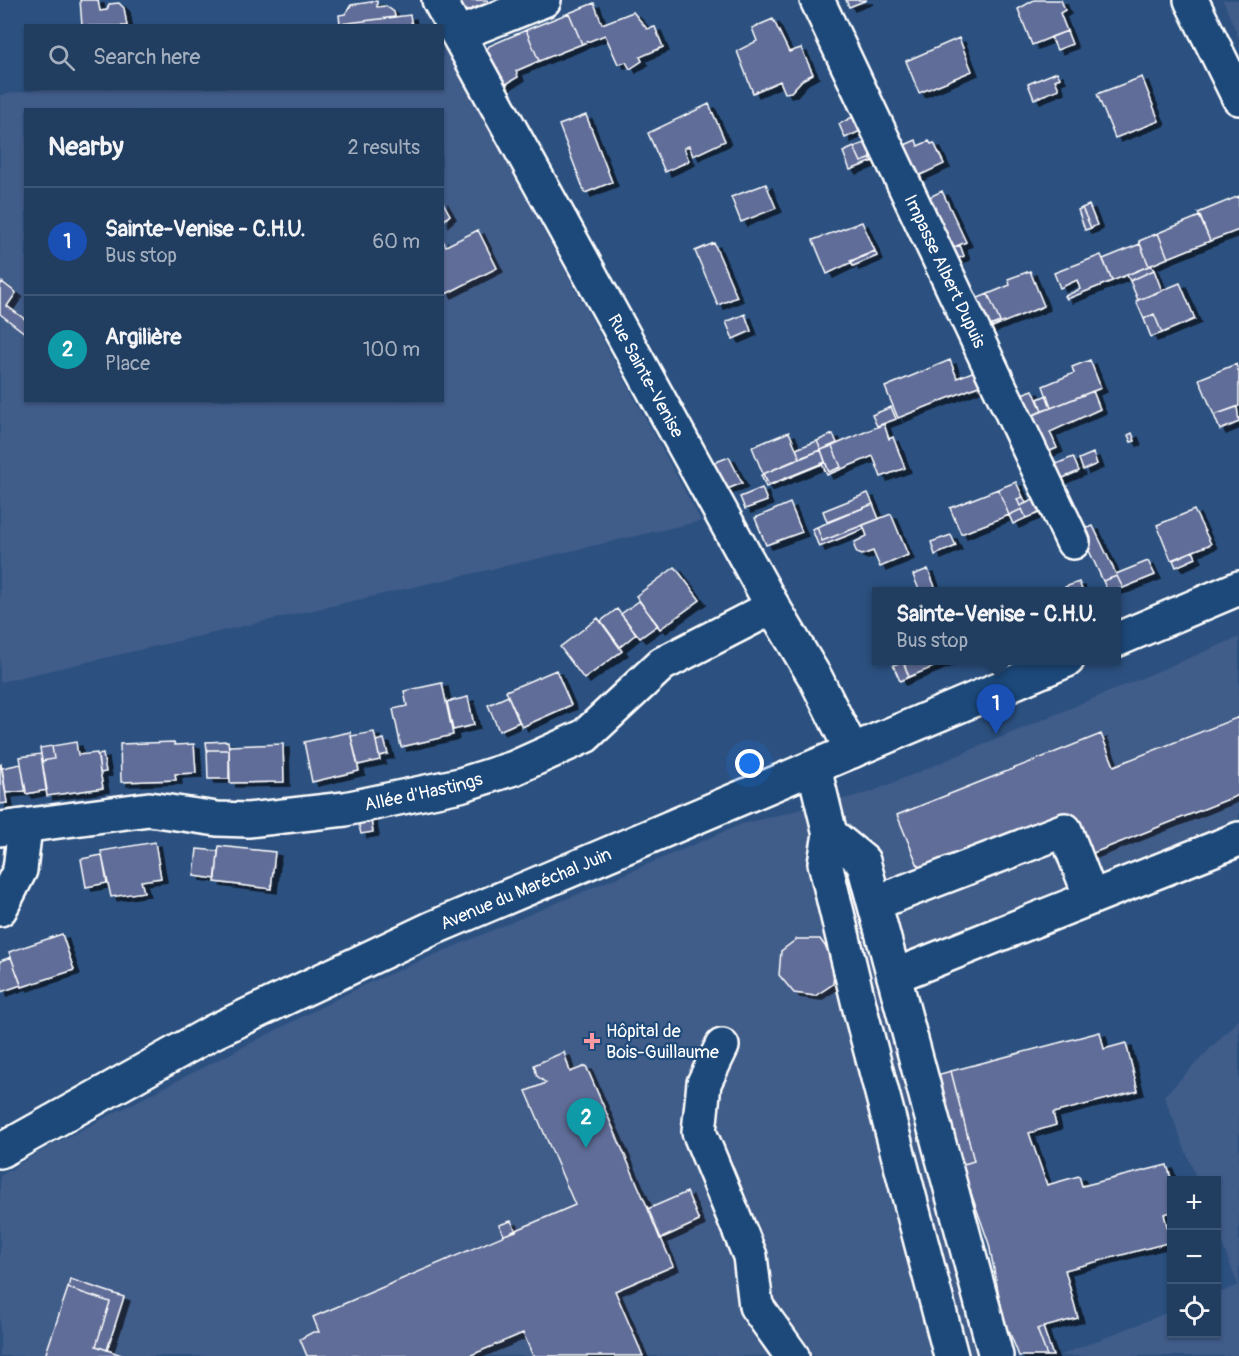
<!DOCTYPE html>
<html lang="en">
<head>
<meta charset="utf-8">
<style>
	body { margin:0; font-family:Pangolin,sans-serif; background:#2d4869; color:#f1f3f6 }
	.controls { position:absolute; right:18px; bottom:18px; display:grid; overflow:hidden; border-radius:0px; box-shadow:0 2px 4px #0004 }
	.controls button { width:54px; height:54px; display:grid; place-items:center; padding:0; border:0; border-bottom:2px solid #3e5675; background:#213d60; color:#f1f3f6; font:30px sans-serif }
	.you { position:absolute; left:750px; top:764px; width:21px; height:21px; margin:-15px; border:4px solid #fff; border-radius:50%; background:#1a73e8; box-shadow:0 0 0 9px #1a73e833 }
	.badge { display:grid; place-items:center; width:39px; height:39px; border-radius:50%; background:#ff9aa2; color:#fff; font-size:20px; font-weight:700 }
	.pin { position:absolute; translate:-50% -50px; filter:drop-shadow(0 2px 3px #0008) }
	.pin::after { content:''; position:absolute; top:32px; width:21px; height:18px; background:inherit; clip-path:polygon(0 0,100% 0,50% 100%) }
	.popup { position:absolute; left:872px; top:587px; width:249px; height:78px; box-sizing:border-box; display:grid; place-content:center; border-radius:0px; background:#213d60; filter:drop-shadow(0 2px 4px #0005); font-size:20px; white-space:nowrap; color:#a2aebd }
	.popup b { font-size:22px; color:#f1f3f6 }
	.popup::after { content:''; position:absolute; left:50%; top:100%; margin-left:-12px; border:12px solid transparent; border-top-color:#213d60 }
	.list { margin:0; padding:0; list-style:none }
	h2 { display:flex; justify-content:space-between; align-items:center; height:78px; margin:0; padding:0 24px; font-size:26px }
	h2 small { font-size:20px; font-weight:400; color:#a2aebd }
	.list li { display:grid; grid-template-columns:39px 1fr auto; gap:18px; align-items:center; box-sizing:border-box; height:108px; padding:0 24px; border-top:2px solid #3e5675 }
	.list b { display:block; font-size:22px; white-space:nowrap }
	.list p { margin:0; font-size:20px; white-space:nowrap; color:#a2aebd }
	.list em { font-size:20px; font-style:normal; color:#a2aebd }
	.icon { flex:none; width:33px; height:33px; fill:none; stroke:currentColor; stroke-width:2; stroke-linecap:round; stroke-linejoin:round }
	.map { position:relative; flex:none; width:1239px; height:1356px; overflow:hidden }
	.search { position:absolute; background:#213d60; box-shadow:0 2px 4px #0004; left:24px; top:24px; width:420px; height:66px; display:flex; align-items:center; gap:15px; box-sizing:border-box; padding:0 21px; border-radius:0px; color:#a2aebd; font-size:22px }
	.panel { position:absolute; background:#213d60; box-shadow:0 2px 4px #0004; left:24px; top:108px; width:420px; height:294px; border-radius:0px }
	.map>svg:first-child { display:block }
	.built { fill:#405c89; fill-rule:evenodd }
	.building { fill:#616d98; stroke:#fff; stroke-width:1.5; filter:url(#shadow) }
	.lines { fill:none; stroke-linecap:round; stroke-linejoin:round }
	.minor-casing { stroke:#fff; stroke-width:38 }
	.major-casing { stroke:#fff; stroke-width:38 }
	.minor { stroke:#1f4a7a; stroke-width:33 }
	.major { stroke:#1f4a7a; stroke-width:33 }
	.poi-dot { fill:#ff9aa2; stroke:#1f4a7a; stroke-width:2 }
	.labels { text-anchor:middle; stroke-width:4.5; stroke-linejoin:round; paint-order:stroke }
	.street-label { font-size:18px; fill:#fff; stroke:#1f4a7a }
	.poi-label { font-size:18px; fill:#fff; stroke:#1f4a7a; text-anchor:start }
</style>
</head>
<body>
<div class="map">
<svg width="1239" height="1356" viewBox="0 0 1239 1356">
	<defs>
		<filter id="shadow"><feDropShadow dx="6" dy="4" stdDeviation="0" flood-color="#0009"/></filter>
	</defs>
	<rect width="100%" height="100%" fill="#2c5180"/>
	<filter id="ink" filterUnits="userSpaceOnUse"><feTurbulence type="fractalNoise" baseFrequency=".0167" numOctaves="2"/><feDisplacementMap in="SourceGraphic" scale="12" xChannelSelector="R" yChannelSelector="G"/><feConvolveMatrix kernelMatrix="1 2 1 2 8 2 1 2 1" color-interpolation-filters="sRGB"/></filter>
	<g filter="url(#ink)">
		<path class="built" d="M1223,0h16v39z
			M443,45l258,476 -701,161v-587l49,-7h393zM26,110h416v290h-416z
			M1239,637v223l-327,123 102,373h-1014v-180l44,-27 320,-164 378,-161 129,-32z
			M1239,1019v337h-180l112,-45 1,23h44l1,-40 21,-9 -21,-55 -1,-50h-19l-33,-84z"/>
		<path class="building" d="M80,0h18l2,11 7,-1 2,-6 10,-1 5,5 3,18h-45z
			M454,0h33l4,11 -25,11z
			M846,0h21l-18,7z
			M1034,0h27l4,10 -5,3 7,18 -35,14 -14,-36z
			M377,1v6l9,-1 8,6 1,5 -55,7 -1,-9 6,-1 6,-9z
			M594,3l8,21 31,-12 14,17 8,-2 8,20 -23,10 2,4 -12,8 -4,-7 -8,2 -13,-29 -23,9 -13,-31z
			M569,13l13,31 -43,17 -13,-31z
			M410,15l2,11h-84l12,-2z
			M773,19l16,33 12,-4 12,26 -11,6 -11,12 -6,1 -5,-12 -27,12 -16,-42 20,-10 -5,-13z
			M526,30l13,31 -23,10 2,6 -17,10 -17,-31 5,-10z
			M1067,31l5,13 -15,6 -6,-13z
			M959,38l13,33 -53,22 -13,-32z
			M1057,72l3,6 -5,2 4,9 -25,10 -6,-15z
			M1142,77l17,44 -44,17 -18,-44z
			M709,104l16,37 -32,15 -4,-10 -5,2 5,13 -24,11 -17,-39z
			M858,114l7,15 -20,9 -6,-14z
			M586,115l26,67 -27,11 -26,-68z
			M916,140l2,6 11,-5 2,3 3,-1 10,21 -32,15 -14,-31z
			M870,141l8,15 -17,6 -7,-15z
			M854,147l7,15 17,-6 1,3 -29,11 -7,-18z
			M766,184l10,24 -35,14 -10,-25z
			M942,191l24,51 -19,8 -24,-50z
			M1239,196v34l-29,11 -12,-28z
			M442,201l8,14 -8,7z
			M1089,205l8,20 -6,3 -9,-20z
			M1082,208l9,20 -6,2 -7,-20z
			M1200,216l10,25 -42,17 -10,-25z
			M862,222l13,29 -48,23 -14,-34z
			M478,230l19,38 -51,26 -4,-7v-48l4,7z
			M1158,233l10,25 -19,8 -10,-25z
			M714,243l23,54 -19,8 -23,-54z
			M1140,244l9,22 -37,15 -9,-22z
			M960,245l4,11 -12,5 -5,-11z
			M875,251l2,5 -24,10 -3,-5z
			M1101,255l11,26 -45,18 -2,-3 15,-7 -3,-9 -17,8 -6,-15z
			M1151,265l3,5 -24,11 -3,-6z
			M1154,270l8,21 -24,9 -8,-19z
			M1030,271l14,35 -59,24 -1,-2 16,-6 -12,-28 22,-9 -2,-6z
			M2,282l14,11 -9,13 19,14 -1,13 -25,-19v-28z
			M1180,283l15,36 -33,14 -8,-19 -10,5 -8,-18z
			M988,294l12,28 -16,6 -13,-27z
			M745,314l6,17 -18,8 -7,-17z
			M1154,314l8,19 -11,4 -7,-18z
			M950,360l7,18 23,-9 6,14 -88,35 -13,-31z
			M1090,360l11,28 -50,20 -8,-22 31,-13 -2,-6z
			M1236,364l3,9v33l-25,9 -15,-36z
			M1033,390l9,21 -16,7 -10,-22z
			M1093,391l7,18 -50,23 7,16 -14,6 -17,-36z
			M1047,395l4,13 -9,3 -4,-12z
			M891,407l5,12 -19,7 -5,-11z
			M1237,407l2,15 -19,8 -6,-15z
			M884,424l5,15 4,-2 12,31 -24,9 -8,-21 -46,19 -5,-11 -56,23 -5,-12 2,-1 6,11 56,-23 4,10 12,-5 -9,-21z
			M789,432l11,26 -37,16 -11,-27z
			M1132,433l3,8 -4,1 -3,-7z
			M833,434l4,9 -16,7 -4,-9z
			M817,441l4,9 -21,8 -4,-9z
			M832,446l9,21 -12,5 -8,-22z
			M821,450l4,12 -56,23 -6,-11z
			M1093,453l4,11 -14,6 -4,-11z
			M729,457l13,26 -17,7 -14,-26z
			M1073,457l6,14 -23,10 -7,-14z
			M1016,482l7,15 -6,2 3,7 20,-9 7,13 -21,8 -4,-9 -13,6 -11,-26z
			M762,488l5,13 -22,8 -5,-12z
			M998,489l11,26 -48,19 -11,-26z
			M868,493l5,11 -46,18 -4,-11z
			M1023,497l3,6 -6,3 -3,-7z
			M790,503l12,29 -36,13 -11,-27z
			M873,504l6,15 -57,22 -5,-14z
			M1022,509l4,9 -13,6 -4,-9z
			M1194,510l17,34 -40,16 -14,-35z
			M891,514l17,41 -28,12 -7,-16 -11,4 -5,-2 -3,-7 1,-4 12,-6 -4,-11z
			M863,525l1,4 -45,18 -7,-18 5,-2 5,14z
			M1093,526l24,50 -14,5 -23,-50z
			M951,535l5,11 -21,9 -4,-13z
			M1193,551l3,7 -20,9 -3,-7z
			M1148,561l7,14 -32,13 -7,-14z
			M675,567l25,33 -40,29 -24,-33z
			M928,569l9,23h-17l-7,-17z
			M1117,576l6,12 -15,4 -5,-11z
			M1079,582l4,10h-16l-2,-5z
			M639,601l19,24 -18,13 -19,-24z
			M617,609l19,25 -16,13 -19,-26z
			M598,618l24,33 -38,28 -24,-32z
			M903,660h45v1l-39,16z
			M903,662l6,15 -9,4 -7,-16z
			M556,670l15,35 -49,22 -16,-36z
			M442,683l11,52 -52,12 -8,-38 14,-3 -3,-15z
			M508,696l11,26 -20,9 -11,-26z
			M468,697l6,28 -21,5 -6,-28z
			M1239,717v78l-151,60 -17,-42 -150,60 -24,-58 204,-81 13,32z
			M350,732l9,39 -47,11 -8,-40z
			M374,732l6,28 -22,5 -7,-29z
			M384,739l4,15 -9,2 -3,-15z
			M228,741l1,9h-22l-1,-8z
			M76,742l2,13 19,-2 6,35 -56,8 -5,-35 12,-2 -2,-13z
			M174,742l1,3 19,-1 2,29 -21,1 1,6 -55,2 -1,-38z
			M283,744l1,38 -54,1 -1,-37z
			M52,746l2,13 -12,2 -2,-13z
			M207,750h22v29h-21z
			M41,754l6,36 -21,4 -6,-37z
			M103,754l3,18 -6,1 -2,-18z
			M1,764l6,39 -7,1v-39z
			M21,764l5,27 -20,2 -4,-25z
			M370,815l3,17 -12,2 -4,-17z
			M155,842l6,36 -20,3 3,11 -33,5 -10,-46z
			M219,846l56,6 -4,37 -56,-7z
			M197,849l21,2 -2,28 -22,-3z
			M102,855l5,28 -21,4 -5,-28z
			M62,934l12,36 -52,17 -13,-35z
			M797,939h23l15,21 -2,24 -18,12 -21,-3 -15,-18 2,-24z
			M11,957l10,28 -20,7 -1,-31z
			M1100,1032l4,17 22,-6 12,48 -85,22 3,12 -27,8 18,52 32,-9 3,10 85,-21 5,16v31l-8,2 7,28 -106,28 13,48 -41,11 10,27h-28l-10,-25 -3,1 -17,-88 -28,-79 13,-4 -23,-90z
			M564,1052l6,20 16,-6 87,200 -58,25 28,65h-110l-10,-23 -54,23h-162l-7,-17 13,-7h6l-6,-15 262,-112 -49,-114 20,-8 -9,-7 -3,-11z
			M951,1071l23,90 -13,4 -24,-90z
			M687,1192l12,29 -39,18 -12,-30z
			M511,1221l5,10 -12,4 -5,-10z
			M70,1279l54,18 -17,53 -11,-4 14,-44 -42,-14z
			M68,1288l42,14 -14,44 28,10h-79z
			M1043,1327l10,29h-6l-10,-27z"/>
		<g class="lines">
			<defs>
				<g id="minor">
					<path id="s1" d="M439,0l334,607 43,72 36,72"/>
					<path id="s2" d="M817,0l256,542"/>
					<path d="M458,34l86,-34"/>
					<path d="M1116,640l123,-52"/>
					<path d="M814,768l16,66 -5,29 36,150 90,343"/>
					<path id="s3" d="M0,829l149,-20 68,10 31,1 97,-11 115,-24 54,-17 71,-32 77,-72 111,-57"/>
					<path d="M830,834l33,27 133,495"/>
					<path d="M875,903l190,-73 26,67"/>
					<path d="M0,909l20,-39 5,-44"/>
					<path d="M894,976l345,-137"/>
					<path d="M722,1046l-18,37 -5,49 51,124 6,50 36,50"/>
					<path id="s4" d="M0,1151l213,-119 220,-104 634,-268"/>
				</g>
				<path id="major" d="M1191,0l48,98"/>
			</defs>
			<use href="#minor" class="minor-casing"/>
			<use href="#major" class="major-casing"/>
			<use href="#minor" class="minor"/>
			<use href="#major" class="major"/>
		</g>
	</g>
	<path class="poi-dot" d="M589 1032h6v6h6v6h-6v6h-6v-6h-6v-6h6z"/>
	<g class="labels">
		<g class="street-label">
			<text dy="6" stroke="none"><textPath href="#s2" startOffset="300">Impasse Albert Dupuis</textPath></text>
			<text dy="6" stroke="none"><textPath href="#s1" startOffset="429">Rue Sainte-Venise</textPath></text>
			<text dy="6" stroke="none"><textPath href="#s3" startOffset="428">Allée d'Hastings</textPath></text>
			<text dy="6" stroke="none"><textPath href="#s4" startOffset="588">Avenue du Maréchal Juin</textPath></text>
		</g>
		<g class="poi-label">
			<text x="606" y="1037">Hôpital de<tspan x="606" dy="21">Bois-Guillaume</tspan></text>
		</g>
	</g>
</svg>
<div class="controls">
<button>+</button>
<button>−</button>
<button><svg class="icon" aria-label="locate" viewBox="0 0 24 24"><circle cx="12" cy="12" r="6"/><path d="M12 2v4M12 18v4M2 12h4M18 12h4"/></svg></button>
</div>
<div class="you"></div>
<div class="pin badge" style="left:996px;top:734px;background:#1a4fb4">1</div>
<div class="popup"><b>Sainte-Venise - C.H.U.</b>Bus stop</div>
<div class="pin badge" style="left:586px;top:1148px;background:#0f9aa8">2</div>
<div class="search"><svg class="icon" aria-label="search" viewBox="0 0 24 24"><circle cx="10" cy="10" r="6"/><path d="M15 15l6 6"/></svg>Search here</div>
<section class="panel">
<h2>Nearby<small>2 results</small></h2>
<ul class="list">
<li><span class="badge" style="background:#1a4fb4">1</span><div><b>Sainte-Venise - C.H.U.</b><p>Bus stop</p></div><em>60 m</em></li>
<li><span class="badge" style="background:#0f9aa8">2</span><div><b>Argilière</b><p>Place</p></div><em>100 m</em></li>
</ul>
</section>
</div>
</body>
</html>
